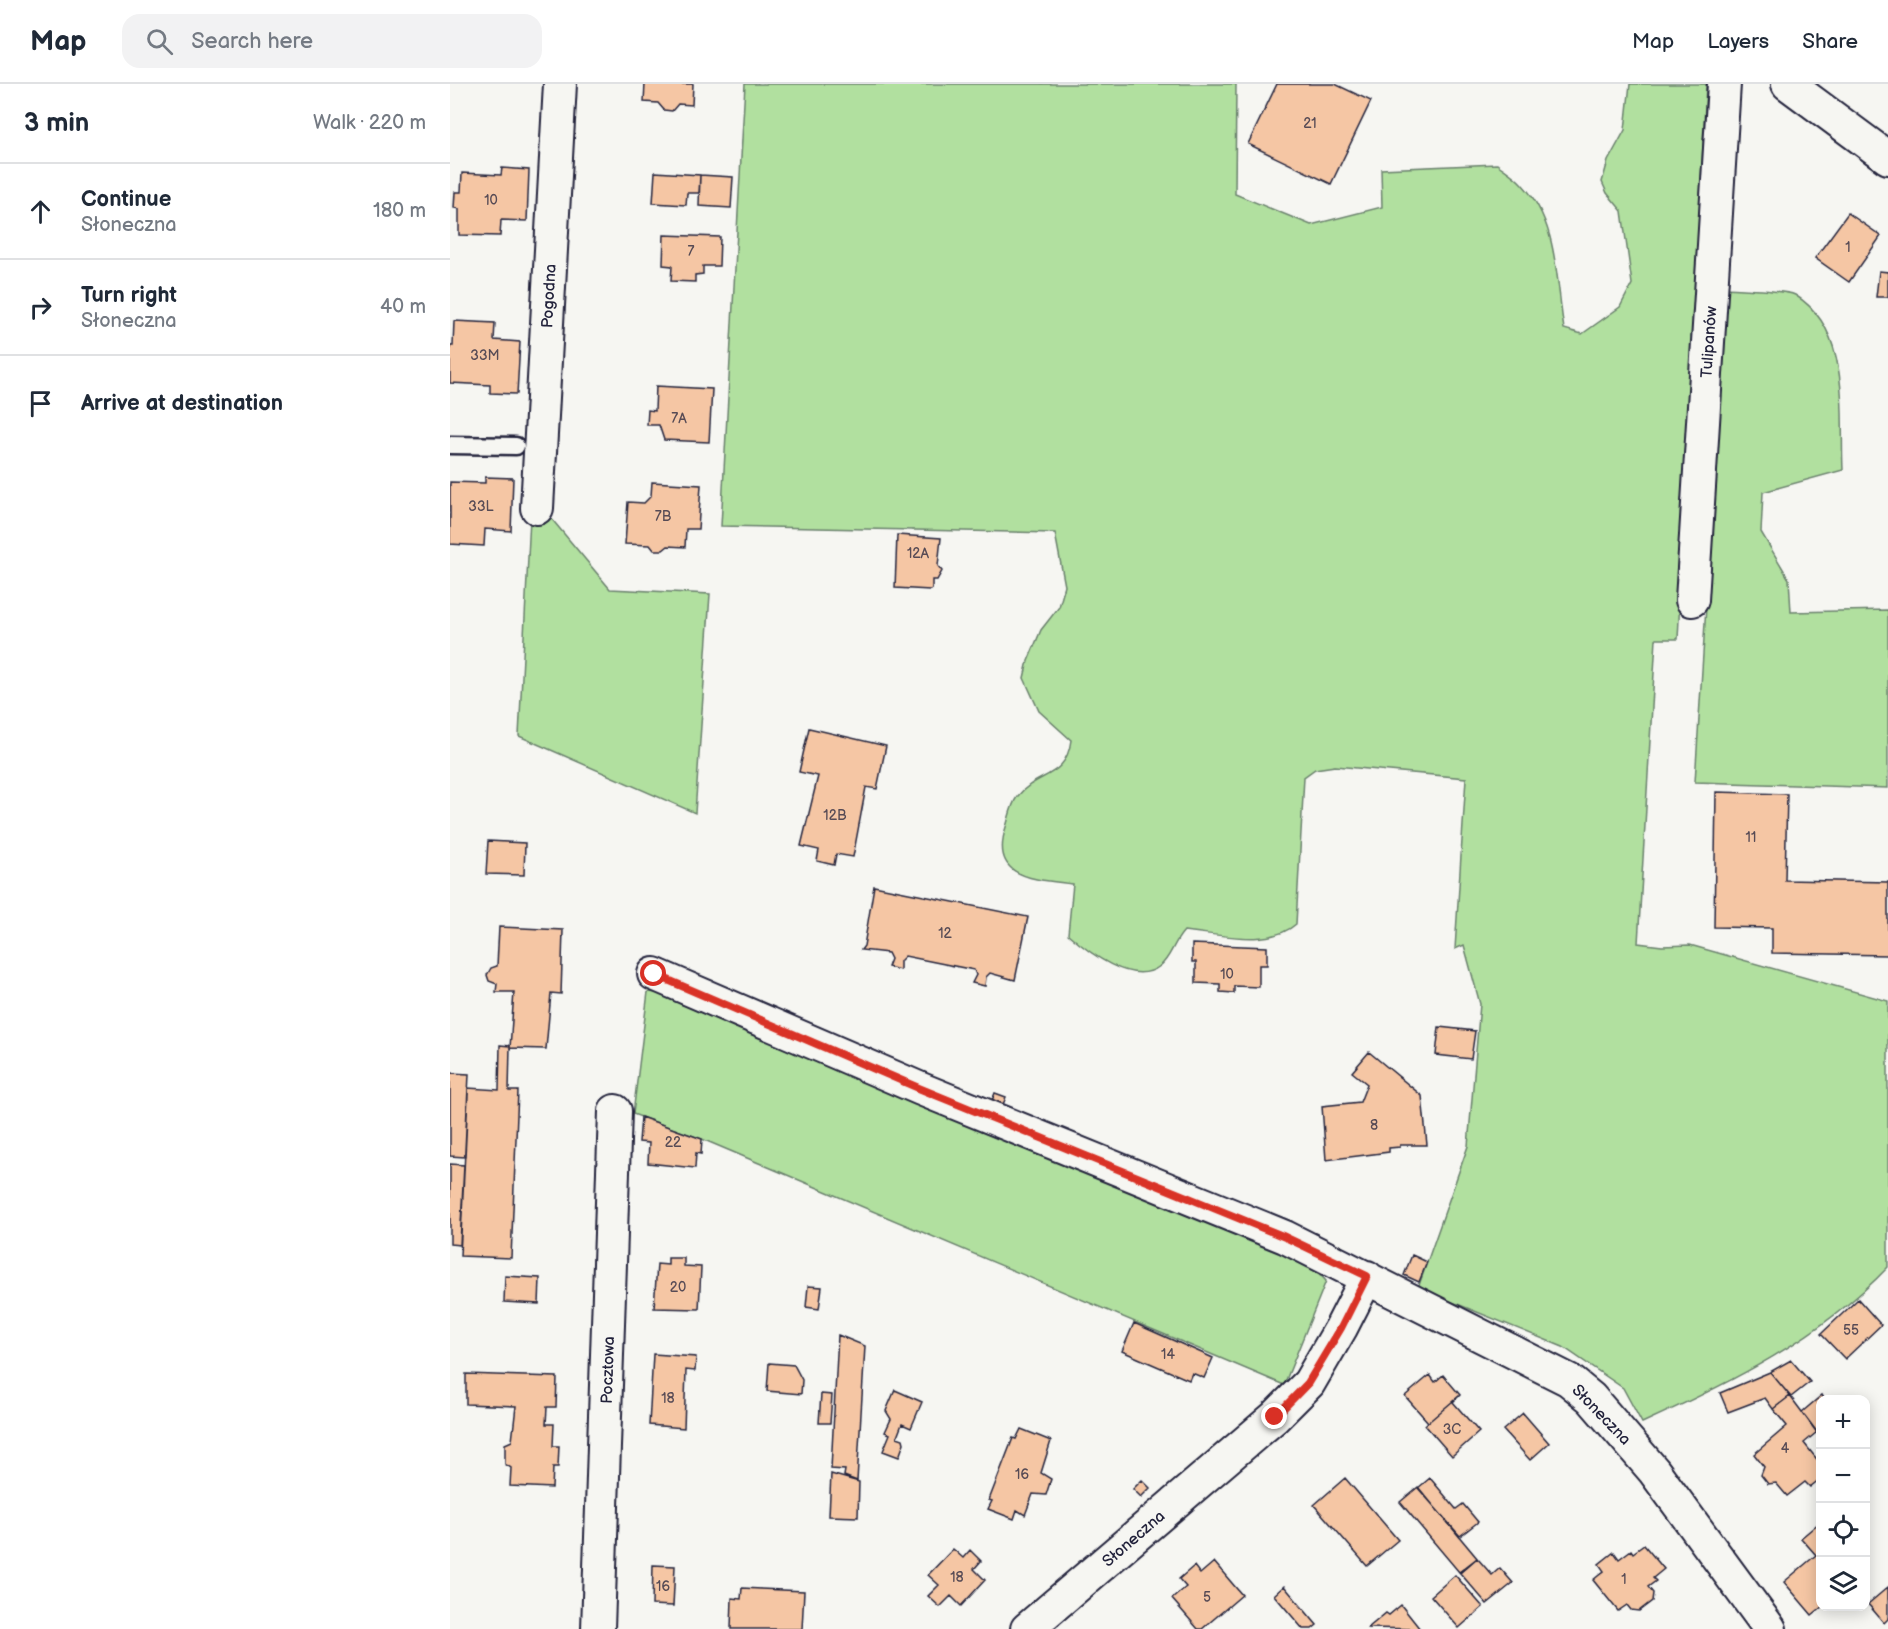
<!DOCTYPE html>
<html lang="en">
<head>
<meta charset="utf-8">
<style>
	body { margin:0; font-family:"Balsamiq Sans",sans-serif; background:#f2f2f3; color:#1f2937 }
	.controls { position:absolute; right:18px; bottom:18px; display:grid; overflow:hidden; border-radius:12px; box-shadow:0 3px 15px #0003 }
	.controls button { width:54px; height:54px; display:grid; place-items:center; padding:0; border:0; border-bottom:2px solid #e0e1e3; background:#fff; color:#1f2937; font:30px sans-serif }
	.stop { position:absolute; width:18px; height:18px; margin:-14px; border:4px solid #d93025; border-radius:50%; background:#fff }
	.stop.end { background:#d93025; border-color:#fff; box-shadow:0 2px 6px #0008 }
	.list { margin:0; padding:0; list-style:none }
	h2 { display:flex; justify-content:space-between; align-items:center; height:78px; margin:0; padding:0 24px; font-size:26px }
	h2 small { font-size:20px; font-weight:400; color:#747a83 }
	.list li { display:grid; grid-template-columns:39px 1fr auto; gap:18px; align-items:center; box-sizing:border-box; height:96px; padding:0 24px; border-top:2px solid #e0e1e3 }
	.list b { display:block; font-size:22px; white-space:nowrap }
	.list p { margin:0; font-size:20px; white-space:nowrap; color:#747a83 }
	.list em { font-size:20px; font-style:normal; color:#747a83 }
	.icon { flex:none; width:33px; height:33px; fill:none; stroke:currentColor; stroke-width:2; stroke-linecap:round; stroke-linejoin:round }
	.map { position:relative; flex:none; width:1438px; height:1545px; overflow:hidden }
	header { display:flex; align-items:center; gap:36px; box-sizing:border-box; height:84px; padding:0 30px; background:#fff; border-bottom:2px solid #e0e1e3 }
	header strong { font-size:28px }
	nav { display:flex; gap:33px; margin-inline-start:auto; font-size:21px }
	.search { width:420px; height:54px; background:#f2f2f3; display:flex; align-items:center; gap:15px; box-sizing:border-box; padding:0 21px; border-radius:18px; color:#747a83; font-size:22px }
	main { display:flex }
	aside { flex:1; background:#fff }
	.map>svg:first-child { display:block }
	.green { fill:#b1e09f; stroke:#6a816d; stroke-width:1.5 }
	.building { fill:#f5c6a4; stroke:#22223b; stroke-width:1.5 }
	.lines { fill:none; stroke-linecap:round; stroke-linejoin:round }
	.service-casing { stroke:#22223b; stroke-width:21 }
	.minor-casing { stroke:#22223b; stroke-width:36 }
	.service { stroke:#f6f6f2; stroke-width:16 }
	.minor { stroke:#f6f6f2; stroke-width:32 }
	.route { stroke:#d93025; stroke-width:8 }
	.labels { text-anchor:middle; stroke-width:6; stroke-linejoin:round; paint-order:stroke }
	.number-label { font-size:14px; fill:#574b55 }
	.street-label { font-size:16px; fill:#22223b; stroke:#f6f6f2 }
</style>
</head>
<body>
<header>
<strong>Map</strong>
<div class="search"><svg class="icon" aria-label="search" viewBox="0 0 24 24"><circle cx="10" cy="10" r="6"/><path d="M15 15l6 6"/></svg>Search here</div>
<nav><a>Map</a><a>Layers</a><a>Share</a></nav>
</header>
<main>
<aside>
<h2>3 min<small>Walk · 220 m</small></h2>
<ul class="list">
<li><svg class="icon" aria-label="ahead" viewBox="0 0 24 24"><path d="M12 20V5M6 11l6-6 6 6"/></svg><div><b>Continue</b><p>Słoneczna</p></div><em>180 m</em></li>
<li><svg class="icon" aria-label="right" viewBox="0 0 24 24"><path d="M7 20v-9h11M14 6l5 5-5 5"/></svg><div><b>Turn right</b><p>Słoneczna</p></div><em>40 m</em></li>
<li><svg class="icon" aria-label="arrive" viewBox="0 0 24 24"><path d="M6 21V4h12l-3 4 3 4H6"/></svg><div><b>Arrive at destination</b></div></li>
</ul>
</aside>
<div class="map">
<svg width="1438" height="1545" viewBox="0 0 1438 1545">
	<rect width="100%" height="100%" fill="#f6f6f2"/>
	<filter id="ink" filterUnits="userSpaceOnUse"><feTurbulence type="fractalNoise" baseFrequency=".0167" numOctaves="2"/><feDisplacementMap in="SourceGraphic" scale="12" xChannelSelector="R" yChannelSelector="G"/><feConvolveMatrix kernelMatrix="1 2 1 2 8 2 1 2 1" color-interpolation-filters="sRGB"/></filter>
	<g filter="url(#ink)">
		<path class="green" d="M295,0h491l-1,110 76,31 71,-18 -1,-38 116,-5c8,6 18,12 25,20 36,38 34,96 42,145l18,5 38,-27 12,-23 -10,-73 -15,-18 -5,-11 6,-21 17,-31 5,-46h76l-28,555h-22l-18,304 24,3 28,-1 198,56v266c-67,71 -158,116 -246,156l-19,-35 -60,-41 -145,-59 50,-142 12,-142 -16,-59 -9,4 11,-171 -131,-12 -20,3 -11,8 -8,147c-26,24 -79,10 -112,7 -11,12 -13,26 -24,35 -27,22 -73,-15 -92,-32l5,-50c-39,-5 -84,-5 -67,-57 3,-9 5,-22 11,-30 20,-26 49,-17 54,-57l-32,-29 -15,-33 4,-17 13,-31 18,-23 6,-21 -10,-53 -334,-7z
			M1276,204c13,1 60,2 69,7 57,35 45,118 48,175l-80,22 -2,40 28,47 2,33 97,-2v178l-193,-6z
			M95,427l65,78 100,5 -15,219 -176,-77 11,-218z
			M198,908l38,4 627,271 13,14 -42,104 -582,-246 -69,-25z"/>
		<path class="building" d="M195,0h48l-1,21 -14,-1 -6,7 -8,-1 -6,-7 -14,-1z
			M827,0h58l36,17 -40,83 -83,-40z
			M52,84l27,2 -2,51 -26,-1 -1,16 -41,-1v-26l-5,-1 1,-16h6l1,-19 39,2z
			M205,88l45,3 -1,18h-12l-1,12 -33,-2z
			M250,91l33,2 -2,31 -32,-2z
			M1398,129l33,23 -32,46 -34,-24z
			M214,151l56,2 -1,29h-16v8l-8,1v7l-24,-1 1,-15 -9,-1z
			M1429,187l9,1v25h-12z
			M4,237l41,2 -1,17 26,2 -3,52 -27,-1v-8l-40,-2v-37h3z
			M206,302l56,3 -3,53 -45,-2 -5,-15h-12l1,-15 7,1z
			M35,393l28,1 -2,53 -26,-2 -1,17 -34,-2v-62l35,1z
			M202,398l49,3 -3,44h-12l-1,18 -17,-1 -5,4h-9l-4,-5 -25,-1 3,-42 16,1 7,-7z
			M447,451l44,3 -3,28 4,5 -5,9h-5v9l-2,1 -35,-2z
			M359,644l77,18 -9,43 -11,-2 -13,70 -17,-3 -2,11 -17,-4 2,-11 -18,-4 17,-70 -19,-4z
			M1266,708l71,2 -2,86 103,2v73l-116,-2v-25l-58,-1z
			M38,757l37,2 -1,32 -38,-1z
			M424,802l154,31 -13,63 -25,-7 -4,4 -1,9 -13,-3 4,-8 -2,-5 -69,-14 -5,5v9l-12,-3 3,-8 -3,-6 -27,-3 3,-4z
			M49,843l64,3 -2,64 -10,-1 -5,56 -36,-1 4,-56h-18l1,-8 -8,-3 -2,-6 4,-7 6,-2z
			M742,860l75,3v18h-8v22l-25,-1v7l-14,-1v-8l-24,-1v-21h-4z
			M989,943l36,4 -4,28 -35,-4z
			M50,961l10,1 -1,45h9l-7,167 -51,-2 8,-168 31,2z
			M919,968l53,44 5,49h-27v2l-11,1v4l-63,8 -4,-54 38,-4 7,-18 -15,-12z
			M0,989l19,1 -4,83 -15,-1z
			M545,1009l11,4 -4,10 -11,-4z
			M191,1033l61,22 -1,15 -5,-1 -1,15 -47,-5 1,-20 -10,-1z
			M0,1080l14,1 -4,80 -10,-1z
			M962,1171l15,7 -8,20 -15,-7z
			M218,1174h16v8l17,1 -2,42 -45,-1 3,-44 11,1z
			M55,1192l35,2 -1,26 -35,-2z
			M358,1202l14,1 -3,22 -13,-2z
			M1408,1215l23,26 -36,34 -24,-25z
			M684,1239l79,35 -9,20 -12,-5 -3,7 -67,-29z
			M388,1251l27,11 -8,135 -13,-5 1,-6 -14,-1z
			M203,1270l43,3 -1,14 -9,-1 -2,58 -35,-3z
			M1341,1276l19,22 -19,15 -21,-25z
			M319,1279l25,2 8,15 -1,14 -34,-3z
			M1320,1288l20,24 -17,13 -8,-11 -37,14 -8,-19z
			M16,1290l91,3 -1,30h-9l-1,17h8l-1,22h6l-1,21h-5l-1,21 -42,-2 1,-18 -6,-4v-20l7,-3 4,-35 -50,-2z
			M980,1291l5,7 8,-7 17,20 -35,30 3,-3 -23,-26z
			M445,1306l27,12 -11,26 -9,-4 -5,13 6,2 1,4 -5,14 -16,-6 7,-17 -5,-2 6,-13 -5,-8z
			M371,1310l11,1 -2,28h-11z
			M1010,1311l-7,7 26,30 -27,24 -27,-31z
			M1372,1311l3,5h-5v37l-18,-25z
			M1340,1312l27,36 -13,11 16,20v16l-10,8 -5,-5 -18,14 -11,-13 -8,1 -7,-9 3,-8 -10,-13 33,-28 -14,-17z
			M1073,1329l26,30 -19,17 -27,-30z
			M571,1345l30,12 -10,32 10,6 -5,16 -13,-1 -8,21 -8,-5 -3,9 -26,-10 4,-8 -3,-1 24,-62 3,1z
			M381,1390l28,8 -1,35 -29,-1z
			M895,1394l53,62 -31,26 -53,-61z
			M980,1394l26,31 7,-5 15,18 -18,14 -42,-48z
			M692,1396l8,8 -9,9 -8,-8z
			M968,1403l59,71 -18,14 -59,-70z
			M1370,1438l3,84 -11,9 -28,-33 32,-27 -15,-17z
			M1194,1461l20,24 -11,9 3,3 -8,6 5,6 -1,8 -13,10 -8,-1 -4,-5 -9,6 -25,-31 11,-9 -5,-7 15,-12 5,7 12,-9 2,3z
			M503,1465l10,9 7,-8 11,11 -7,8 11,11 -24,26 -10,-10 -11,11 -12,-11 11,-11 -11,-10z
			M1027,1474l15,17 8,-7 13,15 -26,21 -27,-31z
			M764,1478l28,33 -40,34h-4l-26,-30 14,-12 -7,-8 15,-13 6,8z
			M203,1481l22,1 -2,40 -21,-1z
			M1005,1491l28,32 -24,21 -28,-32z
			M834,1502l33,39 -5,4h-9l-29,-34z
			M1438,1503v32l-4,4 -16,-19z
			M292,1504l62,3 -2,38h-71l1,-31 9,1z
			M951,1521l19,24 -52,-1 18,-15 3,2z"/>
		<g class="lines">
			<defs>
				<path id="service" d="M0,361l66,1"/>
				<path id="minor" d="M1338,0l100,74
					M87,424l23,-424
					M1242,516l32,-516
					M204,890l267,115 364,148 284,143 22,18 63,73 116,158
					M148,1545l17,-518
					M577,1545l248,-212 34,-34 32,-55 26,-51"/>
			</defs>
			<use href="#service" class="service-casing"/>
			<use href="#minor" class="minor-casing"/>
			<use href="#service" class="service"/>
			<use href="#minor" class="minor"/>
		</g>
	</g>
	<g class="lines" filter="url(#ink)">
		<path class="route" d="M204,890l267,115 364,148 82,39 -26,52 -33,55 -33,34"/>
	</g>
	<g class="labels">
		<g class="number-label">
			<text x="860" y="44">21</text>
			<text x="41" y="121">10</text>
			<text x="1398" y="168">1</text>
			<text x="241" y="172">7</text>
			<text x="35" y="276">33M</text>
			<text x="229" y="339">7A</text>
			<text x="31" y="427">33L</text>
			<text x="213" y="437">7B</text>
			<text x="468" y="474">12A</text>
			<text x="385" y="736">12B</text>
			<text x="1301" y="758">11</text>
			<text x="495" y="854">12</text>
			<text x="777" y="895">10</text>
			<text x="924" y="1046">8</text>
			<text x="223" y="1063">22</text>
			<text x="228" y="1208">20</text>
			<text x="1401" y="1251">55</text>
			<text x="718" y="1275">14</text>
			<text x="218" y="1319">18</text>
			<text x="1002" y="1350">3C</text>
			<text x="1335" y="1369">4</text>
			<text x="572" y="1395">16</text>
			<text x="507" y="1498">18</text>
			<text x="1174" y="1500">1</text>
			<text x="213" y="1507">16</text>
			<text x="757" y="1518">5</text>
		</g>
		<g class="street-label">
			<text transform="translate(98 212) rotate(-87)" y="6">Pogodna</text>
			<text transform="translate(1258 258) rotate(-86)" y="6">Tulipanów</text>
			<text transform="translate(157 1286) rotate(-88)" y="6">Pocztowa</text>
			<text transform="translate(1152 1330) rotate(46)" y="6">Słoneczna</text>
			<text transform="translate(683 1454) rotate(-41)" y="6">Słoneczna</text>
		</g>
	</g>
</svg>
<div class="controls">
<button>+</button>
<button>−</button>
<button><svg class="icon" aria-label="locate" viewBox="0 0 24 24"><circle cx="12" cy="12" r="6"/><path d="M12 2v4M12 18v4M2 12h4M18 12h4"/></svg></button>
<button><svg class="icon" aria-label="layers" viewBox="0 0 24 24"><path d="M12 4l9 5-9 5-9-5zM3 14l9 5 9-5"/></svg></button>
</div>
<div class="stop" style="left:204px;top:890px"></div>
<div class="stop end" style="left:825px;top:1333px"></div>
</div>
</main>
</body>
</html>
